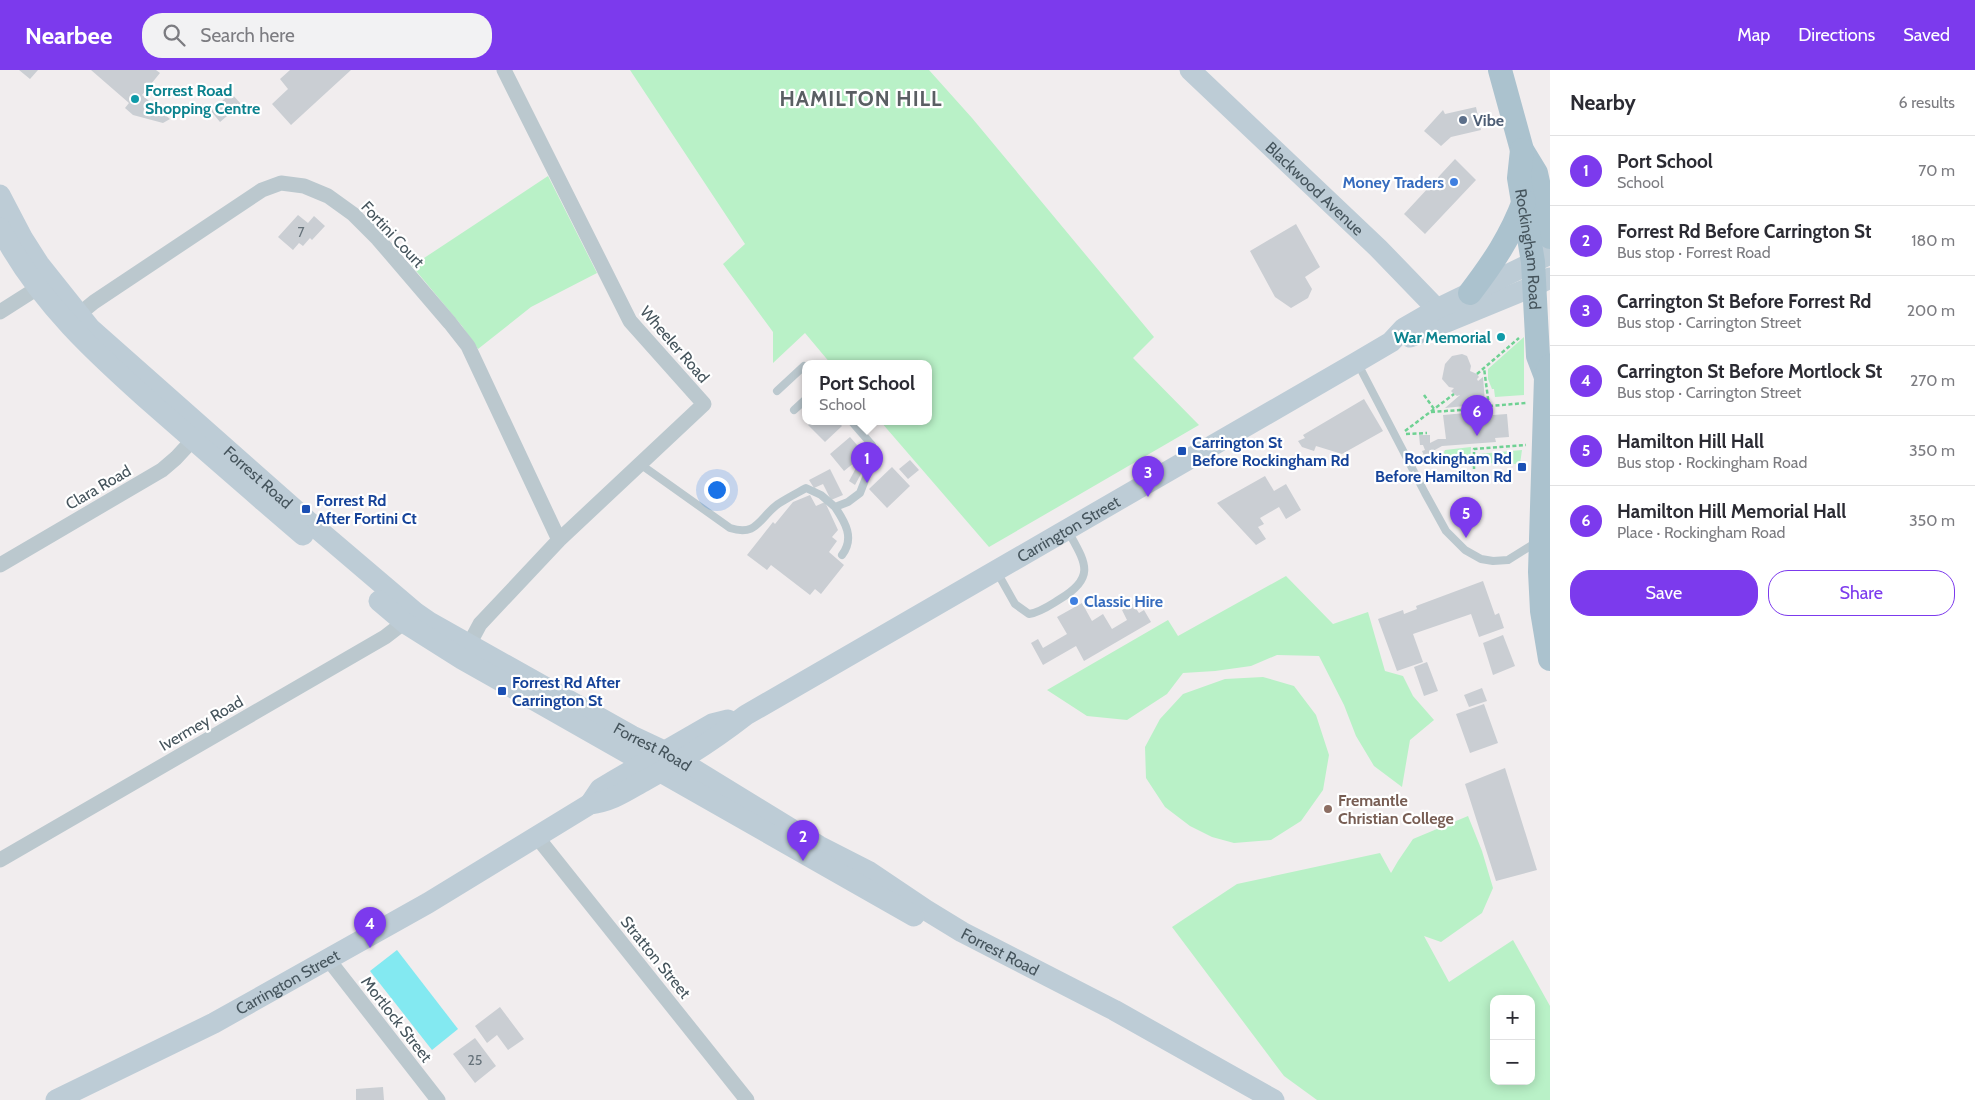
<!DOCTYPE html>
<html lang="en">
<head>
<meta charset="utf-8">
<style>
	body { margin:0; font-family:Cabin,sans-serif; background:#f2f2f3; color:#2b2b33 }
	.controls { position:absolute; right:15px; bottom:15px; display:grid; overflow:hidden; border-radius:10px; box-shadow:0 2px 12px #0003 }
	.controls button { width:45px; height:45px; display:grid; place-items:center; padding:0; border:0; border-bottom:1px solid #e1e1e2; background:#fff; color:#2b2b33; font:25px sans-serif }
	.you { position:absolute; left:716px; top:419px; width:18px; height:18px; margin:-12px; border:4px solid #fff; border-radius:50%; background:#1a73e8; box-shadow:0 0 0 8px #1a73e833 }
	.badge { display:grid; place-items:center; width:32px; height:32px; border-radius:50%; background:#7c3aed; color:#fff; font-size:16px; font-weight:700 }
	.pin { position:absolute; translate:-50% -41px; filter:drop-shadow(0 1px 2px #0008) }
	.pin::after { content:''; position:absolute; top:26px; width:18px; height:15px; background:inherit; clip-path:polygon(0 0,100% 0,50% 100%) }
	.popup { position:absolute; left:802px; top:290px; width:130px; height:65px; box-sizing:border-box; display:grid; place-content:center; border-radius:10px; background:#fff; filter:drop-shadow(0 1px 4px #0005); font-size:16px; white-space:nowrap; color:#7c7c81 }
	.popup b { font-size:19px; color:#2b2b33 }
	.popup::after { content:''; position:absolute; left:50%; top:100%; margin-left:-10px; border:10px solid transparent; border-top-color:#fff }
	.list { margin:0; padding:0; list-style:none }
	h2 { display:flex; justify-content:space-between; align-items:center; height:65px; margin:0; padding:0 20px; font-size:21px }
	h2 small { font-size:16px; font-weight:400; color:#7c7c81 }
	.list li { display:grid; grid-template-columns:32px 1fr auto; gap:15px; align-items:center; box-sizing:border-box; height:70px; padding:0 20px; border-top:1px solid #e1e1e2 }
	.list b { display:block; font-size:19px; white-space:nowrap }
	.list p { margin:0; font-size:16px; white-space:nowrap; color:#7c7c81 }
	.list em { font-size:16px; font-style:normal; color:#7c7c81 }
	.actions { display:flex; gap:10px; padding:15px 20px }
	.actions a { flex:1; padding:11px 0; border:1px solid #7c3aed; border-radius:20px; text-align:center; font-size:18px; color:#7c3aed }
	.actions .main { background:#7c3aed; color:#fff }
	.icon { flex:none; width:28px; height:28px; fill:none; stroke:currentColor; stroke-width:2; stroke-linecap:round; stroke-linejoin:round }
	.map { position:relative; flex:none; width:1550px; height:1030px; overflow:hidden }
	header { display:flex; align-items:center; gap:30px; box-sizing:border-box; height:70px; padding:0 25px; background:#7c3aed; color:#fff }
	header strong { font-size:24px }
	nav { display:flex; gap:28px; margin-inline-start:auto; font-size:18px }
	.search { width:350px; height:45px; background:#f2f2f3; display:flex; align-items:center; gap:12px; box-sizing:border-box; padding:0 18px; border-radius:20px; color:#7c7c81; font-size:19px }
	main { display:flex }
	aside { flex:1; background:#fff }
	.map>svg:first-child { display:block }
	.green { fill:#b9f1c7; fill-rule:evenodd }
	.water { fill:#83e9f1 }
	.building { fill:#caced3 }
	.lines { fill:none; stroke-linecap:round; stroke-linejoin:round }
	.path { stroke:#6fd193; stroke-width:2.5; stroke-dasharray:4 2.5; stroke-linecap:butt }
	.lane { stroke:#bbc8ce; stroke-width:8 }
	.street { stroke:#bbc8ce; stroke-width:15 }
	.secondary { stroke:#bdccd6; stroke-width:21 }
	.primary { stroke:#abc2ce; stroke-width:24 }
	.culture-dot { fill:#0f9aa8; stroke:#fff; stroke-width:2 }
	.service-dot { fill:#5c6f8a; stroke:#fff; stroke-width:2 }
	.shop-dot { fill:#3f7fe0; stroke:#fff; stroke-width:2 }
	.transit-dot { fill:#1a4fb4; stroke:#fff; stroke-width:2 }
	.education-dot { fill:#8d6e63; stroke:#fff; stroke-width:2 }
	.labels { text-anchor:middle; stroke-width:4.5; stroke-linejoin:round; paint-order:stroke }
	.number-label { font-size:14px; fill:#66727a }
	.culture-label { font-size:16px; font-weight:bold; fill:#0d838f; stroke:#fff; text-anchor:start }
	.service-label { font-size:16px; font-weight:bold; fill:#4e5e75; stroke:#fff; text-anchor:start }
	.shop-label { font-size:16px; font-weight:bold; fill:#366cbe; stroke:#fff; text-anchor:end }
	.street-label { font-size:16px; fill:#45545c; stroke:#fff }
	.transit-label { font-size:16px; font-weight:bold; fill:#164399; stroke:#fff; text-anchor:start }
	.education-label { font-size:16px; font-weight:bold; fill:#785e54; stroke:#fff; text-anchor:start }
	.district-label { font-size:21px; font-weight:bold; letter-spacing:1px; fill:#5a5f63; stroke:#fff }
</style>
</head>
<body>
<header>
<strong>Nearbee</strong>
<div class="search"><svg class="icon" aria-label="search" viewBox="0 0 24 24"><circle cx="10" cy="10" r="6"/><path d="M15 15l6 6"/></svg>Search here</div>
<nav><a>Map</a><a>Directions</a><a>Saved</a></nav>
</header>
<main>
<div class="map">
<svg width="1550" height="1030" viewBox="0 0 1550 1030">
	<rect width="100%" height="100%" fill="#f1edee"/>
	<path class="green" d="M630,0h299l43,48 182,219 -21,21 66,67 -210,122 -108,-125h47v-58h-97l-26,-31 -32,30v-31l-50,-68 22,-20z
		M548,106l49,97 -66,34 -53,42 -16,-23 -50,-60z
		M1524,267v58l-29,2 -1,-8h-2l-4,-10v-10z
		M1471,377l-1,16 -30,-2 5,-11z
		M1522,380l-2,14 -43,-1 1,-9z
		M1286,506l47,48 35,-12 17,59 18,5 10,20 21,24 -24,20 -8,47 -28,-21 -18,-30 -12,-31 -25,-49 -42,-1 -26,11 -36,5 -32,2 -16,21 -40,26 -40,-4 -40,-26 121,-70 10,16z
		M1263,607l31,9 22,29 13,40 -6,35 -22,31 -30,19 -37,3 -22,-6 -22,-11 -25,-19 -19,-29 -1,-31 15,-28 23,-25 42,-15z
		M1468,746l14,35 11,37 -11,25 -41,29 -17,-6 25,46 64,-42 37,66v94h-233l-33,-24 -112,-149 65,-43 143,-31 11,20 7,-12 15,-22zM1494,929h37v82h-37z"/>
	<path class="water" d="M397,880l61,79 -26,21 -62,-79z"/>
	<path class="building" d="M19,0h19l-8,9z
		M91,0h65l4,3 -18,22 28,24 -7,4 -30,-8 -8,-7 4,-5z
		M290,0h61l-60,55 -19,-21 16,-15 -8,-10z
		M231,23l10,11 -21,18 -9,-11z
		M1476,37l5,23 -30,7 -10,9 -17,-15 19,-21 2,4z
		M1455,89l21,21 -51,54 -21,-20z
		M298,145l10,8 6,-7 11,10 -13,14 -2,-2 -7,8 -4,-3 -6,7 -15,-13z
		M1296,154l24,43 -15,10 7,12 -4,9 -17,10 -16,-11 -25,-46z
		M1462,284l5,2 4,10 -1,5 7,3 2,3 -2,2 1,2 5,-4 2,25 -3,1 1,8 10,-1v5l14,-1 2,23 -14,1 1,4 -54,4 -9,5 3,6 -10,3 -4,-9 3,-1 -2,-5h-3l-1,-10h11v8l8,-4h8l-3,-24 23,-2 -1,-7 -20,2 15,-13 -3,1 -3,-2 -3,-3 3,-3 -5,-1 -7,-8 3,-15 7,-8z
		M1364,329l19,32 -41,23 -26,-8 -2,5 -12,-4 -4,-6 7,-3 -2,-3z
		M812,352h26l4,4 -17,16 -17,-17z
		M850,367l15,17 -21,17 -14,-17z
		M910,390l9,10 -11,9 -9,-10z
		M892,397l18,19 -23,22 -18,-19z
		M856,398l6,4 -7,13 -6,-4z
		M830,399l13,26 -12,5 -8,-16 -9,4 -5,-8z
		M1265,406l9,15 12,-7 15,26 -15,9 -7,-12 -19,11 4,6 -6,3 8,12 -10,6 -39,-42z
		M810,425l6,11 9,-4 13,28 -6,7 5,4 -8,11 15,13 -23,29 -6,-5 -5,6 -39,-30 -4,5 -20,-15 26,-33 2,2 18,-22z
		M1483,511l12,34 4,-2 5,15 -25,9 -8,-23 -58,20 10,28 -26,9 -19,-52 25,-9 1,4 13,-5 -1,-3z
		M1082,533l10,18 11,-7 9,15 15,-9 -5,-10 11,-6 6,9 5,-3 7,12 -67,39 -8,-15 -33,19 -12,-22 7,-4 5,9 24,-14 -10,-17z
		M1503,565l12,31 -22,9 -10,-32z
		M1427,592l11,29 -14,5 -10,-29z
		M1482,618l5,13 -18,6 -5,-12z
		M1484,634l14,39 -28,10 -14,-39z
		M1505,698l32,102 -41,11 -31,-97z
		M500,937l24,32 -16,11 -11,-15 -10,8 -12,-17z
		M475,968l21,28 -21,17 -22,-29z
		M383,1017l1,13h-28v-11z"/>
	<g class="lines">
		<path class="path" d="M1477,304l42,-36
			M1424,325l10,14
			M1489,336l37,-3
			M1482,337l7,-1 -5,-38
			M1431,342l30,-2
			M1405,361l49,-37
			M1406,364l21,-1
			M1474,399v-20l52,-4"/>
		<path class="lane" d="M1358,294l67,129 21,38 19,19 16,9 12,2 15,-1 29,-18
			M777,321l27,-25 2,2
			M794,340l12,-11
			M640,394l90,64c27,9 29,-10 48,-24 9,-6 19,-11 28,-16l15,7 14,12 13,-5 12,-9 14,-36 -2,-12 -20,-23
			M835,437c10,15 20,31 7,48
			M997,502l18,32 14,10c12,-2 21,-9 31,-15 37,-22 25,-37 8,-68"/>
		<path class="street" d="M0,242l47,-30
			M72,250l22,-18 168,-112 19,-7 23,3 24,10 25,18 25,25 72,84 18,23 91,194
			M0,495l162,-95 14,-12 24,-26
			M465,582l15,-28 79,-84 145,-136 -74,-83 -126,-251
			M537,767l210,263
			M0,790l385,-223 26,-20
			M328,889l110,141"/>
		<g class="secondary">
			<path id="s1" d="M1190,0l188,178 59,61"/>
			<path id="s2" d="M0,125l23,44 16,25 51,64 218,193 108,92 13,9 203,114 32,15 155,95 49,25 58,39 36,22 152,78 160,90"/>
			<path d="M0,158c38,74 98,128 159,182 48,42 96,84 144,125"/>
			<path d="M1410,267l124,-51 16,-8"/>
			<path d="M379,531l26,22 57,36 452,257"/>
			<path d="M590,734l10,-15 15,-9 97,-56 16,-4"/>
			<path id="s3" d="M56,1030l158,-77 214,-120 162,-99c23,-3 36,-13 56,-24 35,-19 68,-40 100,-65l611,-353 34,-20 13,-14 33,-19 113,-55"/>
		</g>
		<g class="primary">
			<path d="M1500,0l22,80 14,23 14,64"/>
			<path id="s4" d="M1522,80l-3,28 14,84 5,94 8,21"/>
			<path d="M1470,223c23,-30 41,-57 54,-92"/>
			<path d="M1550,296l-4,11 -6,195 2,39 8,48"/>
		</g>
	</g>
	<g class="culture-dot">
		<circle cx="135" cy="29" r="5"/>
		<circle cx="1501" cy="267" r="5"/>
	</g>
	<circle class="service-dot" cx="1463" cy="50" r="5"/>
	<g class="shop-dot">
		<circle cx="1454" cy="112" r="5"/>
		<circle cx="1074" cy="531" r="5"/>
	</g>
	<g class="transit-dot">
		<rect x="1177" y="376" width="10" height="10" rx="2.5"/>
		<rect x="1517" y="392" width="10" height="10" rx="2.5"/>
		<rect x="301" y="434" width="10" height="10" rx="2.5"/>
		<rect x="497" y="616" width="10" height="10" rx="2.5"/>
	</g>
	<circle class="education-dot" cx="1328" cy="739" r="5"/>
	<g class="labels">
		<g class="number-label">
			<text x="301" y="167">7</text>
			<text x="475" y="995">25</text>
		</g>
		<g class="culture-label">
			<text x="145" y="26">Forrest Road<tspan x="145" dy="18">Shopping Centre</tspan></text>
			<text x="1491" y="273" text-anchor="end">War Memorial</text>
		</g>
		<g class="service-label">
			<text x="1473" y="56">Vibe</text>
		</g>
		<g class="shop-label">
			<text x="1444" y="118">Money Traders</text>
			<text x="1084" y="537" text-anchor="start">Classic Hire</text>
		</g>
		<g class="street-label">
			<text dy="6" stroke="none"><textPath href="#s1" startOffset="172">Blackwood Avenue</textPath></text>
			<text transform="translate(393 164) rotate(47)" y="6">Fortini Court</text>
			<text dy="6" stroke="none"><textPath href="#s4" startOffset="100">Rockingham Road</textPath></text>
			<text transform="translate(675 274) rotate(49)" y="6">Wheeler Road</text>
			<text dy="6" stroke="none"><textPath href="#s2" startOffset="386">Forrest Road</textPath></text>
			<text transform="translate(98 417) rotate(-30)" y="6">Clara Road</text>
			<text dy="6" stroke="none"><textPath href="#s3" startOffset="1164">Carrington Street</textPath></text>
			<text transform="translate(201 653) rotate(-30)" y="6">Ivermey Road</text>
			<text dy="6" stroke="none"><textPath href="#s2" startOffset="866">Forrest Road</textPath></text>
			<text dy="6" stroke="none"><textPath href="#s2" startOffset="1270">Forrest Road</textPath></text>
			<text transform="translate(656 887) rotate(51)" y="6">Stratton Street</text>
			<text dy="6" stroke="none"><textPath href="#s3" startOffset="260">Carrington Street</textPath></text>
			<text transform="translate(397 949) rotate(52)" y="6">Mortlock Street</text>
		</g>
		<g class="transit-label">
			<text x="1192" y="378">Carrington St<tspan x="1192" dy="18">Before Rockingham Rd</tspan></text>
			<text x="1512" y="394" text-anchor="end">Rockingham Rd<tspan x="1512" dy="18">Before Hamilton Rd</tspan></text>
			<text x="316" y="436">Forrest Rd<tspan x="316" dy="18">After Fortini Ct</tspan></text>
			<text x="512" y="618">Forrest Rd After<tspan x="512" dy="18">Carrington St</tspan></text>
		</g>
		<g class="education-label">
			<text x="1338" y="736">Fremantle<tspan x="1338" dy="18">Christian College</tspan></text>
		</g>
		<g class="district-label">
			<text x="861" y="36">HAMILTON HILL</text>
		</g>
	</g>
</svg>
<div class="controls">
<button>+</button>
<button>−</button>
</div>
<div class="you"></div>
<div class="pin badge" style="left:867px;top:413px">1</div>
<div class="popup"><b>Port School</b>School</div>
<div class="pin badge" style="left:803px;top:791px">2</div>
<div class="pin badge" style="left:1148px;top:427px">3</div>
<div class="pin badge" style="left:370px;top:878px">4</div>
<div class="pin badge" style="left:1466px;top:468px">5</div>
<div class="pin badge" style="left:1477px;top:366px">6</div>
</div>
<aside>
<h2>Nearby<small>6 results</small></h2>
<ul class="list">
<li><span class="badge">1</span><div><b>Port School</b><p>School</p></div><em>70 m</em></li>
<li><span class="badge">2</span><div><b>Forrest Rd Before Carrington St</b><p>Bus stop · Forrest Road</p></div><em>180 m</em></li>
<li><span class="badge">3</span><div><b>Carrington St Before Forrest Rd</b><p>Bus stop · Carrington Street</p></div><em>200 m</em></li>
<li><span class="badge">4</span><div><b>Carrington St Before Mortlock St</b><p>Bus stop · Carrington Street</p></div><em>270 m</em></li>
<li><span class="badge">5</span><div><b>Hamilton Hill Hall</b><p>Bus stop · Rockingham Road</p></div><em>350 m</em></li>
<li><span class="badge">6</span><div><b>Hamilton Hill Memorial Hall</b><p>Place · Rockingham Road</p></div><em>350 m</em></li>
</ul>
<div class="actions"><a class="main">Save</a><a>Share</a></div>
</aside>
</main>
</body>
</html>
